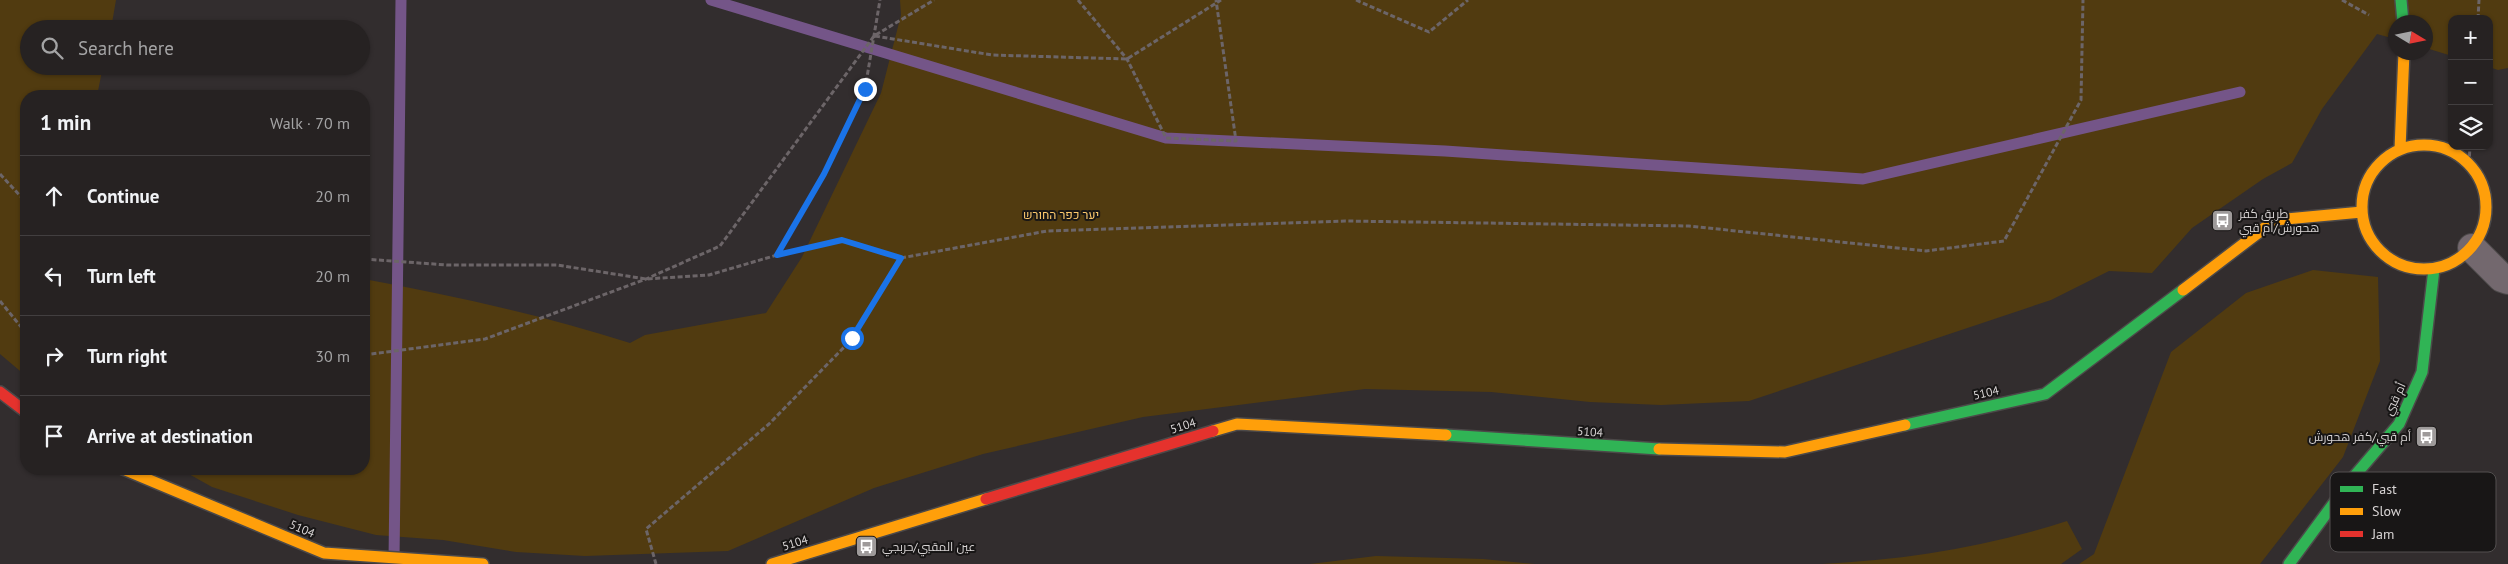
<!DOCTYPE html>
<html lang="en">
<head>
<meta charset="utf-8">
<style>
	body { margin:0; font-family:"PT Sans",Cairo,Heebo,sans-serif; background:#2e2a2a; color:#f1f3f6 }
	.controls { position:absolute; right:15px; top:15px; display:grid; overflow:hidden; border-radius:10px; box-shadow:0 1px 4px #0004 }
	.controls button { width:45px; height:45px; display:grid; place-items:center; padding:0; border:0; border-bottom:1px solid #423f40; background:#262222; color:#f1f3f6; font:25px sans-serif }
	.compass { position:absolute; left:2388px; top:15px; width:45px; height:45px; border-radius:50%; background:#262222; box-shadow:0 1px 4px #0004; rotate:100deg }
	.stop { position:absolute; width:15px; height:15px; margin:-11px; border:4px solid #1a73e8; border-radius:50%; background:#fff }
	.stop.end { background:#1a73e8; border-color:#fff; box-shadow:0 1px 5px #0008 }
	.list { margin:0; padding:0; list-style:none }
	h2 { display:flex; justify-content:space-between; align-items:center; height:65px; margin:0; padding:0 20px; font-size:21px }
	h2 small { font-size:16px; font-weight:400; color:#a4a4a5 }
	.list li { display:grid; grid-template-columns:32px 1fr auto; gap:15px; align-items:center; box-sizing:border-box; height:80px; padding:0 20px; border-top:1px solid #423f40 }
	.list b { display:block; font-size:19px; white-space:nowrap }
	.list em { font-size:16px; font-style:normal; color:#a4a4a5 }
	.icon { flex:none; width:28px; height:28px; fill:none; stroke:currentColor; stroke-width:2; stroke-linecap:round; stroke-linejoin:round }
	.map { position:relative; flex:none; width:2508px; height:564px; overflow:hidden }
	.search { position:absolute; background:#262222; box-shadow:0 1px 4px #0004; left:20px; top:20px; width:350px; height:55px; display:flex; align-items:center; gap:12px; box-sizing:border-box; padding:0 18px; border-radius:28px; color:#a4a4a5; font-size:19px }
	.panel { position:absolute; background:#262222; box-shadow:0 1px 4px #0004; left:20px; top:90px; width:350px; height:385px; border-radius:20px }
	.map>svg:first-child { display:block }
	.green { fill:#513b10 }
	.lines { fill:none; stroke-linecap:round; stroke-linejoin:round }
	.stream { stroke:#745588; stroke-width:11 }
	.street-casing { stroke:#4c4949; stroke-width:30 }
	.fast-casing { stroke:#4c4949; stroke-width:14 }
	.slow-casing { stroke:#4c4949; stroke-width:14 }
	.jam-casing { stroke:#4c4949; stroke-width:14 }
	.path { stroke:#6c6568; stroke-width:3; stroke-dasharray:5 2.5; stroke-linecap:butt }
	.street { stroke:#73686e; stroke-width:28 }
	.fast { stroke:#30b455; stroke-width:11 }
	.slow { stroke:#ff9f0a; stroke-width:11 }
	.jam { stroke:#e5322d; stroke-width:11 }
	.route { stroke:#1a73e8; stroke-width:6 }
	.labels { text-anchor:middle; stroke-width:4; stroke-linejoin:round; paint-order:stroke }
	.poi-label { font-size:12px; fill:#d8d4d4; stroke:#181616; text-anchor:start }
	.park-label { font-size:12px; fill:#fdc96d; stroke:#181616 }
	.street-label { font-size:12px; fill:#d8d4d4; stroke:#181616 }
	.key { fill:#181616; stroke:#524f4f; stroke-width:1 }
	.key-label { font-size:14px; fill:#d8d4d4 }
</style>
</head>
<body>
<div class="map">
<svg width="2508" height="564" viewBox="0 0 2508 564">
	<rect width="100%" height="100%" fill="#322d2e"/>
	<path class="green" d="M0,0h116l-5,29h-82v37h74l-6,30h-71v280l-26,-22z
		M900,0h1608v68l-10,2 -9,-3v-48h-37v37l-26,-8v-26h-30l-1,17 -18,-5 -55,75 -30,54 -29,16 -71,49 -40,45 -43,-2 -58,29 -302,101 -88,4 -71,-3 -99,-10 -126,-3 -222,28 -160,37 -109,34 -146,63 -143,5 -69,-4 -73,-12 -67,-5 -78,-20 -86,-28 -32,-18h184v-190c90,17 179,36 266,64l15,-8 121,-22 36,-56 79,-164 20,-78z
		M2313,270l65,7 2,84 -37,96 -83,107h-181l15,-10 77,-202 75,-59z
		M2067,521l15,28 -21,15h-239c82,-4 166,-17 245,-43z
		M1376,556l107,3 52,5h-225z"/>
	<g class="lines">
		<path class="stream" d="M711,0l455,138 279,13 418,28 377,-87
			M394,560l7,-560"/>
		<defs>
			<path id="street" d="M2472,248l30,30 6,2"/>
			<path id="fast" d="M2401,0l2,22
				M1905,425l140,-31 138,-104
				M1446,435l213,14
				M2289,564l62,-84 48,-56 23,-52 12,-103"/>
			<path id="slow" d="M2362 207a62 62 0 1 1 124 0a62 62 0 1 1-124 0Z
				M2400,149l4,-97
				M2183,290l92,-70 87,-8
				M1213,431l24,-7 209,11
				M1659,449l126,3 120,-27
				M123,469l201,84 159,11
				M772,564l214,-65"/>
			<path id="jam" d="M0,392l26,20
				M986,499l227,-68"/>
		</defs>
		<use href="#street" class="street-casing"/>
		<use href="#fast" class="fast-casing"/>
		<use href="#slow" class="slow-casing"/>
		<use href="#jam" class="jam-casing"/>
		<path class="path" d="M1078,0l49,59 39,79 70,3 -20,-141
			M1356,0l73,32 39,-32
			M2342,0l27,15
			M2478,19l1,-19
			M875,36l117,19 135,4 94,-59
			M2469,164l1,-18
			M0,174l26,28
			M777,255l47,-81 41,-85 15,-89
			M901,258l146,-27 298,-10 344,5 237,25 78,-10 77,-141 2,-100
			M364,259l83,6h110l89,14 63,-4 68,-20 65,-15 59,18 -48,80 -84,86 -123,105 10,35
			M0,301l26,32
			M364,355l121,-16 161,-60 74,-33 154,-210 60,-36"/>
		<use href="#street" class="street"/>
		<use href="#fast" class="fast"/>
		<use href="#slow" class="slow"/>
		<use href="#jam" class="jam"/>
	</g>
	<g class="lines">
		<path class="route" d="M852,338l49,-80 -59,-18 -65,15 47,-81 41,-85"/>
	</g>
	<defs>
		<symbol id="bus-square" viewBox="-11 -11 22 22"><rect x="-9" y="-9" width="18" height="18" rx="4" fill="#9e9a9a" stroke="#181616"/><path d="M-5-6H5V4H4V6H2V4H-2V6H-4V4H-5ZM-3.5-4V0h7V-4ZM-3.5 1.2v1.5H-2V1.2ZM2 1.2v1.5H3.5V1.2Z" fill="#fff"/></symbol>
	</defs>
	<g fill-rule="evenodd">
		<use href="#bus-square" x="2210" y="208" width="25" height="25"/>
		<use href="#bus-square" x="2414" y="424" width="25" height="25"/>
		<use href="#bus-square" x="854" y="534" width="25" height="25"/>
	</g>
	<g class="labels">
		<g class="poi-label">
			<text x="2239" y="218">طريق كفر<tspan x="2239" dy="14">هحورش/أم قبي</tspan></text>
			<text x="2411" y="441" text-anchor="end">أم قبي/كفر هحورش</text>
			<text x="882" y="551">عين المقبي/حربجي</text>
		</g>
		<g class="park-label">
			<text x="1061" y="219">יער כפר החורש</text>
		</g>
		<g class="street-label">
			<text transform="translate(1986 393) rotate(-13)" y="4">5104</text>
			<text transform="translate(2395 399) rotate(-65)" y="4">أم قبي</text>
			<text transform="translate(1183 426) rotate(-17)" y="4">5104</text>
			<text transform="translate(1590 432) rotate(4)" y="4">5104</text>
			<text transform="translate(302 529) rotate(23)" y="4">5104</text>
			<text transform="translate(795 543) rotate(-17)" y="4">5104</text>
		</g>
	</g>
	<rect x="2330" y="472" width="166" height="80" rx="8" class="key"/>
	<rect x="2340" y="486" width="23" height="6" fill="#30b455"/>
	<rect x="2340" y="508" width="23" height="7" fill="#ff9f0a"/>
	<rect x="2340" y="531" width="23" height="6" fill="#e5322d"/>
	<g class="key-label">
		<text x="2372" y="494">Fast</text>
		<text x="2372" y="516">Slow</text>
		<text x="2372" y="539">Jam</text>
	</g>
</svg>
<div class="controls">
<button>+</button>
<button>−</button>
<button><svg class="icon" aria-label="layers" viewBox="0 0 24 24"><path d="M12 4l9 5-9 5-9-5zM3 14l9 5 9-5"/></svg></button>
</div>
<svg class="compass" viewBox="-18 -18 36 36"><path d="M0-13l5 13h-10z" fill="#e53935"/><path d="M0 13l5-13h-10z" fill="#a4a4a5"/></svg>
<div class="stop" style="left:852px;top:338px"></div>
<div class="stop end" style="left:865px;top:89px"></div>
<div class="search"><svg class="icon" aria-label="search" viewBox="0 0 24 24"><circle cx="10" cy="10" r="6"/><path d="M15 15l6 6"/></svg>Search here</div>
<section class="panel">
<h2>1 min<small>Walk · 70 m</small></h2>
<ul class="list">
<li><svg class="icon" aria-label="ahead" viewBox="0 0 24 24"><path d="M12 20V5M6 11l6-6 6 6"/></svg><div><b>Continue</b></div><em>20 m</em></li>
<li><svg class="icon" aria-label="left" viewBox="0 0 24 24"><path d="M17 20v-9H6M10 6l-5 5 5 5"/></svg><div><b>Turn left</b></div><em>20 m</em></li>
<li><svg class="icon" aria-label="right" viewBox="0 0 24 24"><path d="M7 20v-9h11M14 6l5 5-5 5"/></svg><div><b>Turn right</b></div><em>30 m</em></li>
<li><svg class="icon" aria-label="arrive" viewBox="0 0 24 24"><path d="M6 21V4h12l-3 4 3 4H6"/></svg><div><b>Arrive at destination</b></div></li>
</ul>
</section>
</div>
</body>
</html>
